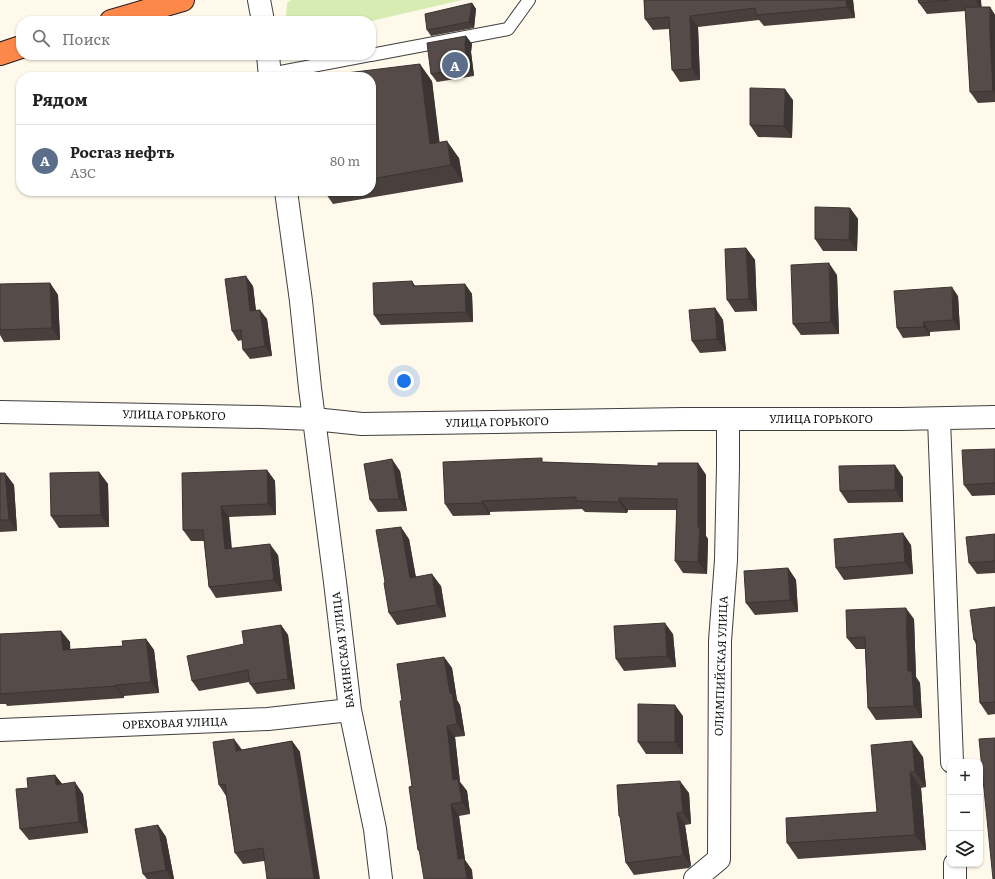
<!DOCTYPE html>
<html lang="ru">
<head>
<meta charset="utf-8">
<style>
	body { margin:0; font-family:Literata,serif; background:#f2f2f2; color:#222 }
	.controls { position:absolute; right:12px; bottom:12px; display:grid; overflow:hidden; border-radius:8px; box-shadow:0 1px 3px #0004 }
	.controls button { width:36px; height:36px; display:grid; place-items:center; padding:0; border:0; border-bottom:1px solid #e0e0e0; background:#fff; color:#222; font:20px sans-serif }
	.you { position:absolute; left:404px; top:381px; width:14px; height:14px; margin:-10px; border:3px solid #fff; border-radius:50%; background:#1a73e8; box-shadow:0 0 0 6px #1a73e833 }
	.badge { display:grid; place-items:center; width:26px; height:26px; border-radius:50%; background:#0f766e; color:#fff; font-size:13px; font-weight:700 }
	.pin { position:absolute; translate:-50% -50%; border:2px solid #fff; box-shadow:0 1px 4px #0006 }
	.list { margin:0; padding:0; list-style:none }
	h2 { display:flex; justify-content:space-between; align-items:center; height:52px; margin:0; padding:0 16px; font-size:17px }
	h2 small { font-size:13px; font-weight:400; color:#767676 }
	.list li { display:grid; grid-template-columns:26px 1fr auto; gap:12px; align-items:center; box-sizing:border-box; height:72px; padding:0 16px; border-top:1px solid #e0e0e0 }
	.list b { display:block; font-size:15px; white-space:nowrap }
	.list p { margin:0; font-size:13px; white-space:nowrap; color:#767676 }
	.list em { font-size:13px; font-style:normal; color:#767676 }
	.icon { flex:none; width:22px; height:22px; fill:none; stroke:currentColor; stroke-width:2; stroke-linecap:round; stroke-linejoin:round }
	.map { position:relative; flex:none; width:995px; height:879px; overflow:hidden }
	.search { position:absolute; background:#fff; box-shadow:0 1px 3px #0004; left:16px; top:16px; width:360px; height:44px; display:flex; align-items:center; gap:10px; box-sizing:border-box; padding:0 14px; border-radius:16px; color:#767676; font-size:15px }
	.panel { position:absolute; background:#fff; box-shadow:0 1px 3px #0004; left:16px; top:72px; width:360px; height:124px; border-radius:16px }
	.map>svg:first-child { display:block }
	.green { fill:#d6ecb2 }
	.lines { fill:none; stroke-linecap:round; stroke-linejoin:round }
	.lane-casing { stroke:#3f3f3f; stroke-width:14 }
	.street-casing { stroke:#3f3f3f; stroke-width:24 }
	.highway-casing { stroke:#1d1d1d; stroke-width:24 }
	.lane { stroke:#fff; stroke-width:12 }
	.street { stroke:#fff; stroke-width:22 }
	.highway { stroke:#fe884a; stroke-width:22 }
	.wall { fill:#49403e }
	.shaded-wall { fill:#3c3432 }
	.building { fill:#554b48; stroke:#3c3432 }
	.labels { text-anchor:middle; stroke-width:4; stroke-linejoin:round; paint-order:stroke }
	.street-label { font-size:11px; fill:#0c0c0c; stroke:#fff }
</style>
</head>
<body>
<div class="map">
<svg width="995" height="879" viewBox="0 0 995 879">
	<rect width="100%" height="100%" fill="#fff9eb"/>
	<path class="green" d="M291,0h171l-91,21h-83l-2,-5 1,-13z"/>
	<g class="lines">
		<defs>
			<path id="lane" d="M371,55l137,-26 21,-29
				M270,74l100,-19"/>
			<path id="street" d="M259,0l4,21
				M268,55l2,22
				M286,191l15,110 9,87 25,194 15,128 25,119 6,50
				M0,412l261,5 53,2 48,5 322,-5h216l95,-2
				M939,419l13,343
				M0,730l268,-11 82,-9
				M955,864v15
				M695,879l24,-20 1,-218 6,-81 2,-94v-47"/>
			<path id="highway" d="M111,21l72,-21
				M0,54l21,-7"/>
		</defs>
		<use href="#lane" class="lane-casing"/>
		<use href="#street" class="street-casing"/>
		<use href="#highway" class="highway-casing"/>
		<use href="#lane" class="lane"/>
		<use href="#street" class="street"/>
		<use href="#highway" class="highway"/>
	</g>
	<path class="wall" d="M644,0h209l2,18 -91,8 -5,-6 -61,7 2,53 -20,2 -8,-12 -3,-41 -16,1 -8,-11z
		M918,0h63v7h9l5,8v87l-17,1 -8,-11 -4,-81 -39,3 -8,-11z
		M472,3l4,6 -2,19 -43,8 -4,-6z
		M466,36l6,8 -1,8 3,24 -37,6 -6,-8z
		M371,77l61,4 7,62 20,15 4,24 -130,22 -9,-13h47z
		M793,100l-1,38 -34,-1 -8,-12z
		M850,208l8,11 -1,32h-34l-8,-12z
		M746,248l9,12 2,51 -22,1 -8,-12z
		M837,275l2,59 -38,1 -8,-11z
		M50,283l8,12 2,45 -56,2 -4,-7v-51z
		M465,284l7,10 1,28 -92,3 -7,-10z
		M253,286l3,24 11,9 5,37 -22,3 -7,-9 -1,-10 -4,1 -6,-10z
		M958,296l2,34 -30,2v4l-27,2 -6,-10z
		M715,308l8,12 3,31 -26,2 -8,-12z
		M995,449v46l-23,1 -8,-11z
		M545,462l113,4 40,-3 8,12v61l2,3 -1,35 -24,-1 -8,-12 2,-51h-49l-1,3 -42,-1 -3,-3 -92,3v3l-37,1 -8,-12z
		M267,470l8,11 1,34 -47,2 2,31 47,7 4,36 -66,7 -7,-11 -5,-46h-13l-8,-11z
		M400,471l7,40 -29,1 -8,-12z
		M99,472l9,12 1,43 -50,1 -8,-12z
		M0,473h5l9,12 3,46 -17,1z
		M903,477v25l-55,1 -8,-12z
		M995,534v39l-18,1 -8,-11z
		M409,539l7,38 25,9 5,31 -49,8 -8,-12 -4,-31z
		M911,545l2,29 -69,6 -8,-12z
		M788,568l8,12 2,32 -43,3 -9,-12z
		M995,607v107l-7,1 -8,-12 -4,-59 -2,-4z
		M914,619l2,58 4,6 2,35 -46,2 -8,-12 -3,-59h-9l-9,-11z
		M281,625l7,10 7,54 -38,5 -7,-10 -1,-2 -50,9 -7,-10 52,-37z
		M61,631l9,11v7l53,-3 23,-7 8,11 5,43 -35,3v2l-117,8 -1,-2h-6v-70z
		M673,634l3,33 -52,4 -8,-12z
		M444,657l8,11 5,32 3,5 5,31 -10,1 5,45 7,9 3,23 -11,2 6,44 7,10 -52,-17 -2,-3 -6,-64 -10,-85z
		M683,716v38h-37l-8,-12z
		M292,741l8,11 -36,109 -21,3 -8,-11 -9,-57 -7,-11 22,-35z
		M923,757l3,30 -5,1 5,62 -128,9 -11,-16 90,-31z
		M55,775l7,9 21,10 5,39 -59,7 -9,-11 8,-41z
		M689,793l2,31 -6,1 6,41 -2,2 -55,7 -8,-12 -5,-44 -2,-3z
		M158,825l8,12 8,42h-27l-4,-5z"/>
	<path class="shaded-wall" d="M846,0h7l2,18 -8,-11z
		M975,0h6l1,10z
		M472,3l4,6 -2,19 -5,-6z
		M990,7l5,8v79l-2,-3 -3,-58z
		M690,16l8,11 2,53 -8,-11z
		M466,36l6,8 -1,8 3,24 -6,-8 -3,-24z
		M420,64l12,17 10,80 -12,-17z
		M785,89l8,11 -1,38 -8,-12z
		M447,141l12,17 4,24 -12,-17z
		M850,208l8,11 -1,32 -8,-11z
		M746,248l9,12 2,51 -8,-12z
		M829,263l8,12 2,59 -8,-12z
		M246,276l7,10 4,35 -7,-10z
		M412,281l7,11 -6,-6z
		M50,283l8,12 2,45 -8,-12z
		M465,284l7,10 1,28 -7,-10z
		M952,287l6,9 2,34 -7,-10z
		M715,308l8,12 3,31 -9,-12z
		M260,310l7,9 5,37 -7,-10z
		M923,322l7,10v4l-6,-9z
		M392,459l8,12 7,40 -8,-12z
		M698,463l8,12v61l2,3 -1,35 -9,-12z
		M895,465l8,12v25l-8,-12z
		M267,470l8,11 1,34 -8,-11z
		M99,472l9,12 1,43 -8,-12z
		M5,473l9,12 3,46 -8,-11z
		M619,498l9,12 -1,3 -8,-11z
		M482,501l8,11v3l-8,-12z
		M221,506l8,11 4,43 -8,-11z
		M401,527l8,12 9,51 -8,-12z
		M903,533l8,12 2,29 -8,-12z
		M270,544l8,11 4,36 -8,-11z
		M788,568l8,12 2,32 -8,-12z
		M432,574l9,12 5,31 -9,-12z
		M906,608l8,11 2,58 4,6 2,35 -8,-12 -6,-35z
		M665,623l8,11 3,33 -9,-11z
		M281,625l7,10 7,54 -7,-10z
		M61,631l9,11 1,19 -8,-11z
		M146,639l8,11 5,43 -8,-11z
		M444,657l8,11 5,32 3,5 5,31 -8,-12 -7,-31z
		M116,685l8,11v2l-8,-12z
		M675,705l8,11v38l-8,-12z
		M447,726l8,11 5,45 7,9 3,23 -8,-12 -9,-22z
		M234,739l9,12h-7z
		M292,741l8,11 20,127h-6z
		M912,741l11,16 3,30 -11,-15z
		M910,772l11,16 5,62 -11,-15z
		M55,775l9,11 -8,-1z
		M680,781l9,12 2,31 -8,-12z
		M75,782l8,12 5,39 -9,-11z
		M451,804l8,12 6,44 7,10 1,9h-6l-9,-20z
		M677,813l8,12 6,41 -8,-12z
		M158,825l8,12 8,42h-2l-6,-9z"/>
	<path class="building" d="M644,0h202l1,7 -91,8 -1,-7 -65,8 2,53 -20,1 -3,-53 -24,2z
		M918,0h31l-30,3z
		M472,3l-3,19 -42,8 -2,-16z
		M965,7h25v26l3,58 -23,1z
		M466,36l-1,8 3,24 -37,6 -4,-31z
		M420,64l10,80 17,-3 4,24 -80,14v-102h-57z
		M750,88l35,1 -1,37 -34,-1z
		M815,207l35,1 -1,32 -34,-1z
		M746,248l3,51 -22,1 -2,-51z
		M829,263l2,59 -38,2 -2,-59z
		M246,276l4,35 10,-1 5,36 -22,4 -2,-20 -9,1 -7,-52z
		M412,281l1,5 52,-2 1,28 -92,3 -1,-32z
		M50,283l2,45 -52,2v-46z
		M952,287l1,33 -30,2 1,5 -27,1 -3,-37z
		M715,308l2,31 -25,2 -3,-31z
		M995,449v34l-31,2 -2,-35z
		M542,458v4l116,4v-3h40v64h2l-2,35 -23,-1 2,-62 -58,-1v4l-43,-1v-4l-94,4v2l-37,1 -2,-42z
		M392,459l7,40 -29,1 -6,-36z
		M895,465v25l-55,1 -1,-25z
		M267,470l1,34 -47,2 4,43 45,-5 4,36 -65,7 -6,-57h-20l-1,-57z
		M99,472l2,43 -50,1 -1,-43z
		M0,473h5l4,47h-9z
		M401,527l9,51 22,-4 5,31 -48,8 -5,-30 1,-1 -9,-52z
		M903,533l2,29 -69,6 -2,-29z
		M995,534v27l-26,2 -3,-26z
		M788,568l2,32 -44,3 -2,-32z
		M995,607v95l-15,1 -4,-64 -2,1 -4,-30z
		M906,608l2,63h4l2,35 -46,2 -3,-71 -18,1 -1,-28z
		M665,623l2,33 -51,3 -2,-33z
		M281,625l7,54 -38,5 -2,-14 -56,11 -5,-25 57,-12 -2,-13z
		M61,631l2,19 60,-4 -1,-5 24,-2 5,43 -35,3v1l-116,8v-60z
		M444,657l6,36h2l5,31 -10,2 6,54 5,-1 4,23 -11,2 7,55 6,-1 3,21h-43l-5,-30 -1,1 -9,-63 3,-1 -12,-85h2l-5,-37z
		M638,704l37,1v37h-37z
		M995,738v141h-2l-14,-140z
		M234,739l2,12 56,-10 22,138h-47l-4,-31 -28,5 -10,-69 -6,1 -6,-43z
		M912,741l3,31h-5l5,63 -128,8 -1,-25 91,-6 -6,-67z
		M55,775l1,10 19,-3 4,40 -59,7 -4,-40 12,-1 -1,-10z
		M680,781l3,31 -6,1 6,41 -2,2 -55,7 -6,-47h-1l-2,-31z
		M158,825l8,45 -23,4 -8,-45z"/>
	<g class="labels">
		<g class="street-label">
			<text transform="translate(174 415) rotate(1)" y="4">УЛИЦА ГОРЬКОГО</text>
			<text x="821" y="423">УЛИЦА ГОРЬКОГО</text>
			<text transform="translate(497 422) rotate(-1)" y="4">УЛИЦА ГОРЬКОГО</text>
			<text transform="translate(343 650) rotate(-97)" y="4">БАКИНСКАЯ УЛИЦА</text>
			<text transform="translate(721 666) rotate(-88)" y="4">ОЛИМПИЙСКАЯ УЛИЦА</text>
			<text transform="translate(175 723) rotate(-2)" y="4">ОРЕХОВАЯ УЛИЦА</text>
		</g>
	</g>
</svg>
<div class="controls">
<button>+</button>
<button>−</button>
<button><svg class="icon" aria-label="layers" viewBox="0 0 24 24"><path d="M12 4l9 5-9 5-9-5zM3 14l9 5 9-5"/></svg></button>
</div>
<div class="you"></div>
<div class="pin badge" style="left:455px;top:65px;background:#5c6f8a">A</div>
<div class="search"><svg class="icon" aria-label="search" viewBox="0 0 24 24"><circle cx="10" cy="10" r="6"/><path d="M15 15l6 6"/></svg>Поиск</div>
<section class="panel">
<h2>Рядом<small></small></h2>
<ul class="list">
<li><span class="badge" style="background:#5c6f8a">A</span><div><b>Росгаз нефть</b><p>АЗС</p></div><em>80 m</em></li>
</ul>
</section>
</div>
</body>
</html>
